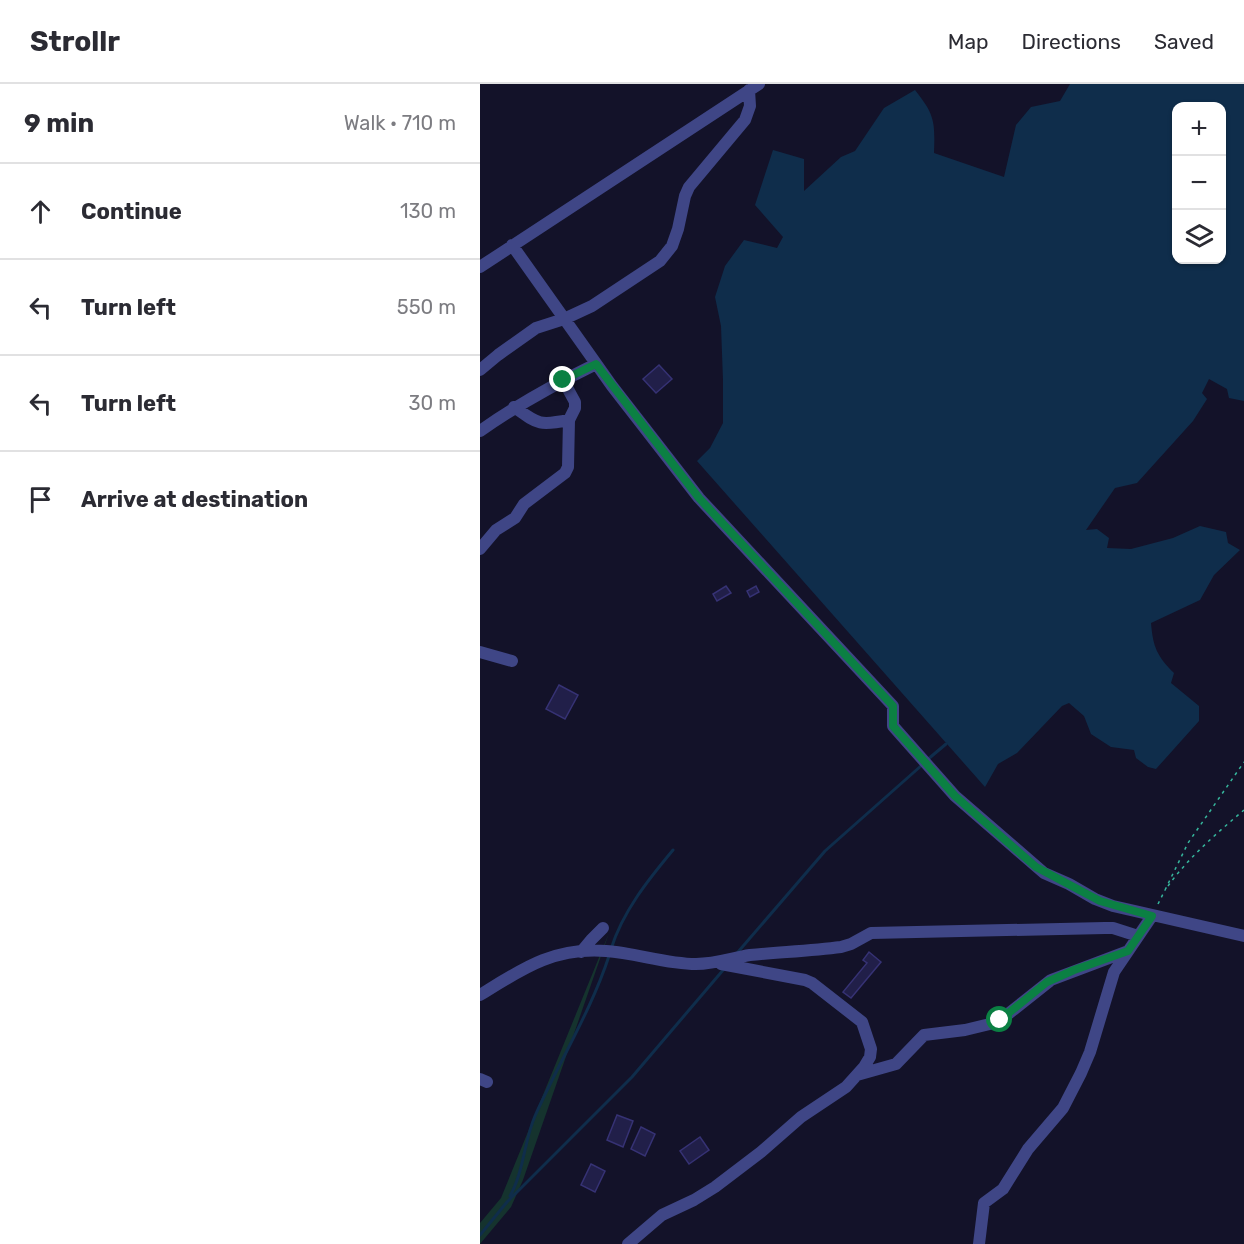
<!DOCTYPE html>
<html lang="en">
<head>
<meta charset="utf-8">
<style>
	body { margin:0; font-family:Rubik,sans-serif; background:#f7f7f7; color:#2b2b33 }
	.controls { position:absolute; right:18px; top:18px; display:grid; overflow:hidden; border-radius:12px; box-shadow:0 2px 4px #0004 }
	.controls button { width:54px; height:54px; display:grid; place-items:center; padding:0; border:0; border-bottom:2px solid #e1e1e2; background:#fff; color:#2b2b33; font:30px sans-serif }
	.stop { position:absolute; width:18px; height:18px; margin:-14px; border:4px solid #0b8043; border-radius:50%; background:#fff }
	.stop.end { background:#0b8043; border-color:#fff; box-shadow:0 2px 6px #0008 }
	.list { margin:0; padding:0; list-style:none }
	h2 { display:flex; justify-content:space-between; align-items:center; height:78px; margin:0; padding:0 24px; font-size:26px }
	h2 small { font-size:20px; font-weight:400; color:#7c7c81 }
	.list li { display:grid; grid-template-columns:39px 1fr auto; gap:18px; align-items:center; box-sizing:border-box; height:96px; padding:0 24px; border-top:2px solid #e1e1e2 }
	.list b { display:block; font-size:22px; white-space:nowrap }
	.list em { font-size:20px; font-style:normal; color:#7c7c81 }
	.icon { flex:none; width:33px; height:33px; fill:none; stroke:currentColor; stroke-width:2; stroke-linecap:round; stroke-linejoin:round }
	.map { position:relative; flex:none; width:764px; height:1160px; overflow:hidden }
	header { display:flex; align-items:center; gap:36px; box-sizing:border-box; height:84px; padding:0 30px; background:#fff; border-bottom:2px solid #e1e1e2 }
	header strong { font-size:28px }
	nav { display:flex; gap:33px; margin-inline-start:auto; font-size:21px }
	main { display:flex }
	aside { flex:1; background:#fff }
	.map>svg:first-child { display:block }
	.green { fill:#15332e }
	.water { fill:#0f2d4b; fill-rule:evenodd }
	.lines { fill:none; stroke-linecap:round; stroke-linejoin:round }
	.stream { stroke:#0f2d4b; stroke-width:3 }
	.building { fill:#211f49; stroke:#363274; stroke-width:1.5 }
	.path { stroke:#36b79d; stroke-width:1.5; stroke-dasharray:3 4.5; stroke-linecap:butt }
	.street { stroke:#3f4686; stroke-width:12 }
	.route { stroke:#0b8043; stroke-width:8 }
</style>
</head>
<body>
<header>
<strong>Strollr</strong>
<nav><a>Map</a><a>Directions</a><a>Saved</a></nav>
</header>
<main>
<aside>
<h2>9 min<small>Walk · 710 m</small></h2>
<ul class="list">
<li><svg class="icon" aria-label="ahead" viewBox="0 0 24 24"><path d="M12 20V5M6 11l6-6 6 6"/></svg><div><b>Continue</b></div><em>130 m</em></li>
<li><svg class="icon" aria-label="left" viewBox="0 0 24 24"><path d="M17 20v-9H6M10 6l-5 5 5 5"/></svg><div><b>Turn left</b></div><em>550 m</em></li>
<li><svg class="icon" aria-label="left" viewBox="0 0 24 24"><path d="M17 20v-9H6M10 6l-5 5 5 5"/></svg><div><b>Turn left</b></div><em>30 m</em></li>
<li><svg class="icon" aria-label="arrive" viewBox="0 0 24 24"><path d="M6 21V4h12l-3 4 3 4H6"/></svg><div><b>Arrive at destination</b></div></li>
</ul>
</aside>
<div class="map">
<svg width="764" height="1160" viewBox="0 0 764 1160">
	<rect width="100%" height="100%" fill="#131229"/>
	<path class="green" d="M129,849l-86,247 -12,27 -31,37v-21l21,-25z"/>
	<path class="water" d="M590,0h174v317l-15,-3 -2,-9 -18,-10 -7,14 5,6 -14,22 -56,62 -22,5 -29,42 11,-1 12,9 -2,10 24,1 42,-11 27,-12 26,6 2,11 12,7 -26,25 -14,25 -49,23c2,24 6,33 23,50l-3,10 28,23v15l-43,48 -8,-2 -12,-9 -2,-8 -23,-3 -20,-13 -7,-18 -15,-13 -7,3 -45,47 -19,11 -13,23 -288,-326 13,-13 13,-25v-43l-2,-54 -6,-29 10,-31 19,-26 33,8 6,-11 -28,-32 18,-55 31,9v32l37,-34 14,-6 29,-43 31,-18c20,25 20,32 19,63l70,24 12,-52 15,-18 29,-6zM696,22h46v154h-46z"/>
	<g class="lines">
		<path class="stream" d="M447,676l19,-16
			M131,865c12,-38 37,-69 62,-99
			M258,868l87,-101 97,-86
			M30,1112c14,-25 14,-55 25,-80 24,-54 56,-105 74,-160
			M0,1151l27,-33 125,-125 92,-108"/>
	</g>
	<path class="building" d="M179,281l13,14 -16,14 -13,-14z
		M246,502l5,7 -14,8 -4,-7z
		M276,502l3,6 -9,5 -3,-6z
		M79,601l19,10 -13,24 -19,-10z
		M389,868l12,10 -30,36 -8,-6 24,-29 -4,-3z
		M137,1031l16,6 -10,26 -16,-7z
		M161,1043l14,7 -10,22 -14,-7z
		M220,1053l9,13 -20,14 -9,-13z
		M111,1080l14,7 -10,21 -14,-7z"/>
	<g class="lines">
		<path class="path" d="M688,802c21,-29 49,-53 76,-76
			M685,806l23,-47 56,-81
			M678,820l7,-14"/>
		<path class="street" d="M32,161l100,141 87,112 194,208v20l62,70 89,77 25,11 26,15 18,7 131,30
			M0,183l279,-183
			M0,286l18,-15 38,-27 28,-9 28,-13 68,-45 12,-15 6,-17 7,-33 4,-9 56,-67 5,-14 -1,-16
			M34,323c24,17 25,19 55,13
			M0,347c37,-26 75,-47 116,-67
			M0,465l16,-19 19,-12 9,-14 41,-31 3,-6 1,-47 6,-12v-6l-12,-22
			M0,568l32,9
			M101,868l10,-12 12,-12
			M0,911c42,-26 73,-48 126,-44 30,2 60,13 90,13 19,0 36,-6 54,-9 30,-3 61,-4 91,-8l10,-3 20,-11 234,-5h8l25,8
			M377,991l39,-11 28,-29 41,-5 33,-8 53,-42 77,-29
			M0,995l7,3
			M148,1160l34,-29 32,-15 21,-13 46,-35 40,-35 45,-30 18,-20 6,-10 1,-8 -9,-27 -50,-39 -7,-3 -84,-16
			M499,1160l5,-41 19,-14 25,-40 35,-41 18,-35 9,-21 24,-80 38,-56"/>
	</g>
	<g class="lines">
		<path class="route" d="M83,296l33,-16 103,134 194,208v20l62,70 81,71 64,34 52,15 -24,35 -54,19 -27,12 -47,38"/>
	</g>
</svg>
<div class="controls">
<button>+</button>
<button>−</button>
<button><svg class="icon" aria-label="layers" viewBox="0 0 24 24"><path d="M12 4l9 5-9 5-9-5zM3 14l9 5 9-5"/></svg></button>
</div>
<div class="stop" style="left:520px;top:936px"></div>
<div class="stop end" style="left:83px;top:296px"></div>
</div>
</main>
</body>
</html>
